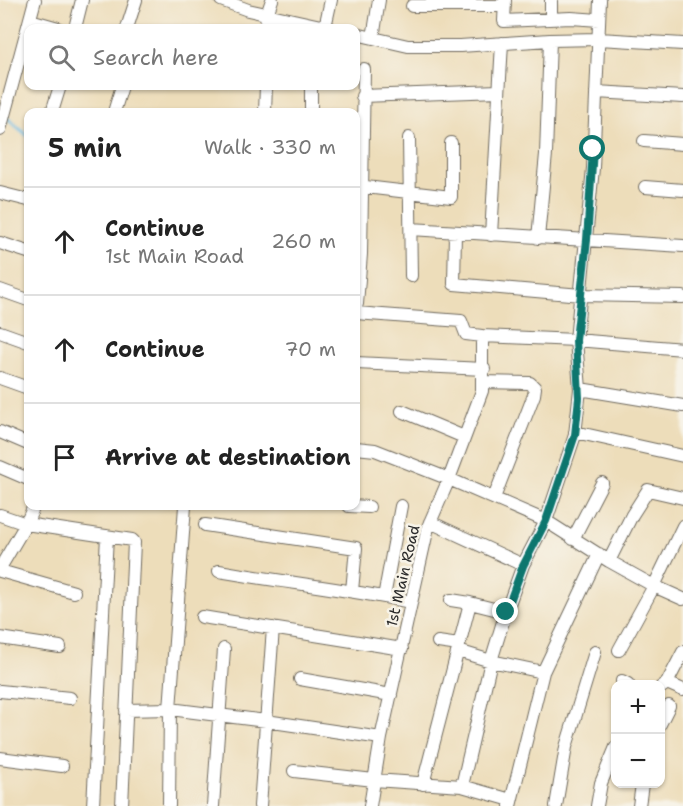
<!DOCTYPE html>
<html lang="en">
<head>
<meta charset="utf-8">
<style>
	body { margin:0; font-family:"Shantell Sans",sans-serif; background:#f6f6f6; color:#222 }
	.controls { position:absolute; right:18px; bottom:18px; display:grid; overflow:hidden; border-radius:12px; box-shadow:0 2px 4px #0004 }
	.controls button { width:54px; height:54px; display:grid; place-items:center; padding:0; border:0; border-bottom:2px solid #e0e0e0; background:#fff; color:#222; font:30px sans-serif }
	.stop { position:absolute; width:18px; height:18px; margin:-14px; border:4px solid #0f766e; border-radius:50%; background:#fff }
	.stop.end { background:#0f766e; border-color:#fff; box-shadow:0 2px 6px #0008 }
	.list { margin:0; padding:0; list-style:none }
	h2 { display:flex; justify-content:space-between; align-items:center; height:78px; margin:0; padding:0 24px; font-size:26px }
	h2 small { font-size:20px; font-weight:400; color:#767676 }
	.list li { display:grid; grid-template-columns:39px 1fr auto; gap:18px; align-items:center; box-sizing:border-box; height:108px; padding:0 24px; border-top:2px solid #e0e0e0 }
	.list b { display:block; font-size:22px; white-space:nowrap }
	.list p { margin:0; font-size:20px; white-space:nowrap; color:#767676 }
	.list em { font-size:20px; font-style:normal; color:#767676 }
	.icon { flex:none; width:33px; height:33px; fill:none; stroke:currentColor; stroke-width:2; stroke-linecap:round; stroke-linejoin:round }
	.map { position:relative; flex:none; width:683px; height:806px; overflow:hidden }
	.search { position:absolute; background:#fff; box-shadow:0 2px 4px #0004; left:24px; top:24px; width:336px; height:66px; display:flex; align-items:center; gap:15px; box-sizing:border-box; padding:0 21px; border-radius:12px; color:#767676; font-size:22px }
	.panel { position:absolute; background:#fff; box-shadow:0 2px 4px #0004; left:24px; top:108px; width:336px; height:402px; border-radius:12px }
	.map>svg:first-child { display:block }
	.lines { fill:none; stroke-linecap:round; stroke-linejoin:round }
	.stream { stroke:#6abde6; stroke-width:3 }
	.minor-casing { stroke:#6f695d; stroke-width:14 }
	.minor { stroke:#fff; stroke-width:12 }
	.route { stroke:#0f766e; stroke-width:8 }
	.labels { text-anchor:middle; stroke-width:5; stroke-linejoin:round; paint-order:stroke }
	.street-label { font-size:15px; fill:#2b2b2b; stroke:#f7f3e8 }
</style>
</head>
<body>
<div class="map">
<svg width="683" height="806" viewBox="0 0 683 806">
	<rect width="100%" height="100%" fill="#f7f3e8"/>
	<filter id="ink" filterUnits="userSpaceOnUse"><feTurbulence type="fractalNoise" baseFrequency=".0167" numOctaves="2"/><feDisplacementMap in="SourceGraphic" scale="12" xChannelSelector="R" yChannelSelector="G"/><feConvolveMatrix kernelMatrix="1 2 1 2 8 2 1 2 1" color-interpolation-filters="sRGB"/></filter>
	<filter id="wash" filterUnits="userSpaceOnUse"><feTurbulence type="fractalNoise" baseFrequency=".008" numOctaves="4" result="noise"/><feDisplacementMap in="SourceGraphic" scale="24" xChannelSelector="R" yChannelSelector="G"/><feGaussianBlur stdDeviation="1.35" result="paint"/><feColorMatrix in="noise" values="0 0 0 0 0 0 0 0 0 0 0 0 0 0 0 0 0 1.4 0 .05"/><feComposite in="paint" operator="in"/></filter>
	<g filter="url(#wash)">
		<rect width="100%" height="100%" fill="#edddba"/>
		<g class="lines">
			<path class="stream" d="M7,118l21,18"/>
		</g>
	</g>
	<g filter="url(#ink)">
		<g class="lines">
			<defs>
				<path id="minor" d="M221,0l27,10 82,18
					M505,0l-1,21 67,-3 28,2
					M412,6h93
					M551,19v-19
					M30,20l28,8
					M325,27l6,-27
					M75,28l7,-28
					M127,28l9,-28
					M266,28l1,-14 5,-14
					M356,34l52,12h52l90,-6 49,-1 84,5
					M373,38l6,-38
					M596,92l87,5
					M362,96l137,-5
					M52,112l8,-26
					M114,112l8,-26
					M265,112l1,-26
					M311,112v-26
					M0,130l35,-130
					M409,138l2,138
					M644,141l39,3
					M357,186l94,11v-54
					M645,187l38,3
					M0,193l28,7
					M411,229l272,17
					M455,233l-1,51 127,11 102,2
					M491,235l11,-192
					M538,238l8,-84 4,-114
					M0,243l28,9
					M0,290l28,10
					M357,304l4,-50 3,-185
					M356,313l105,8 5,13 16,2
					M0,332l28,10
					M356,363l128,6
					M0,378l28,10
					M482,382l48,1 5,5 -1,7 -40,103
					M580,389l103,17
					M402,411l62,26
					M0,432l28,12
					M575,432l108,24
					M356,448l19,2 74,29 97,42 63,40 45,25 29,13
					M0,467l28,12
					M349,506l20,1
					M0,515l26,9 106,16 2,2 -12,264
					M430,522l93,43
					M205,525l151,23 -4,43
					M573,539l29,-56
					M609,561l23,-46 16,-25 35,8
					M0,568l26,-44 8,-18
					M0,571l74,21
					M219,571c63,11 127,18 191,31
					M384,597l17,-91
					M451,600l19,3
					M202,617l200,32
					M0,638l60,9
					M438,642l21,3
					M619,650l35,-64 29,-60
					M458,651l33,10 52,11
					M300,679l91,16
					M622,681l6,3
					M667,683l16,7
					M660,688l7,-5 16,-31
					M0,691l70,7
					M126,710l44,-1 96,12 115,17
					M660,724l9,-18
					M0,758l62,8
					M294,771l80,9 88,6 49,14
					M423,784l47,-181 36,9
					M462,786l29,-125 15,-49 17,-47 23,-44 29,-86 5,-46 -4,-49 17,-172 7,-168
					M93,806l14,-270
					M169,806l1,-97 15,-203
					M213,806l11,-157
					M260,806l13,-178
					M370,806l11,-68 47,-211 21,-48 33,-88v-55l94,4 107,9
					M510,806l33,-134 56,-118
					M556,806l10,-59 29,-95
					M597,806l4,-23 15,-36
					M639,806l3,-22"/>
			</defs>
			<use href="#minor" class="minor-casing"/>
			<use href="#minor" class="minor"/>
		</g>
	</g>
	<g class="lines" filter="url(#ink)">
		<path class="route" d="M506,612l17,-46 23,-45 29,-86 4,-37 -3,-58 11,-100 6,-91"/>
	</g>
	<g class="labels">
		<g class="street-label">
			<text transform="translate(403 576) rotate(-77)" y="5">1st Main Road</text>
		</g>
	</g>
</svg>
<div class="controls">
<button>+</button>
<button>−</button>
</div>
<div class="stop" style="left:593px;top:149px"></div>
<div class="stop end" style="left:506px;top:612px"></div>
<div class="search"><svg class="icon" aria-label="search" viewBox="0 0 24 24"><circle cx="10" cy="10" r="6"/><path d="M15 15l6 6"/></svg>Search here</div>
<section class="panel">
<h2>5 min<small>Walk · 330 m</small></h2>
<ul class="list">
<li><svg class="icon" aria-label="ahead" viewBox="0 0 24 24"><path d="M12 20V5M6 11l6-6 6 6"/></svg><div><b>Continue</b><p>1st Main Road</p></div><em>260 m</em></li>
<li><svg class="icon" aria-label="ahead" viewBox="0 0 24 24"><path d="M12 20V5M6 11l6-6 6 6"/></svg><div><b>Continue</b></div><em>70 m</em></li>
<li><svg class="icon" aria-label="arrive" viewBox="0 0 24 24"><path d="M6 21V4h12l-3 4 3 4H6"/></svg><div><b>Arrive at destination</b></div></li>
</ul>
</section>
</div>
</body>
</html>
